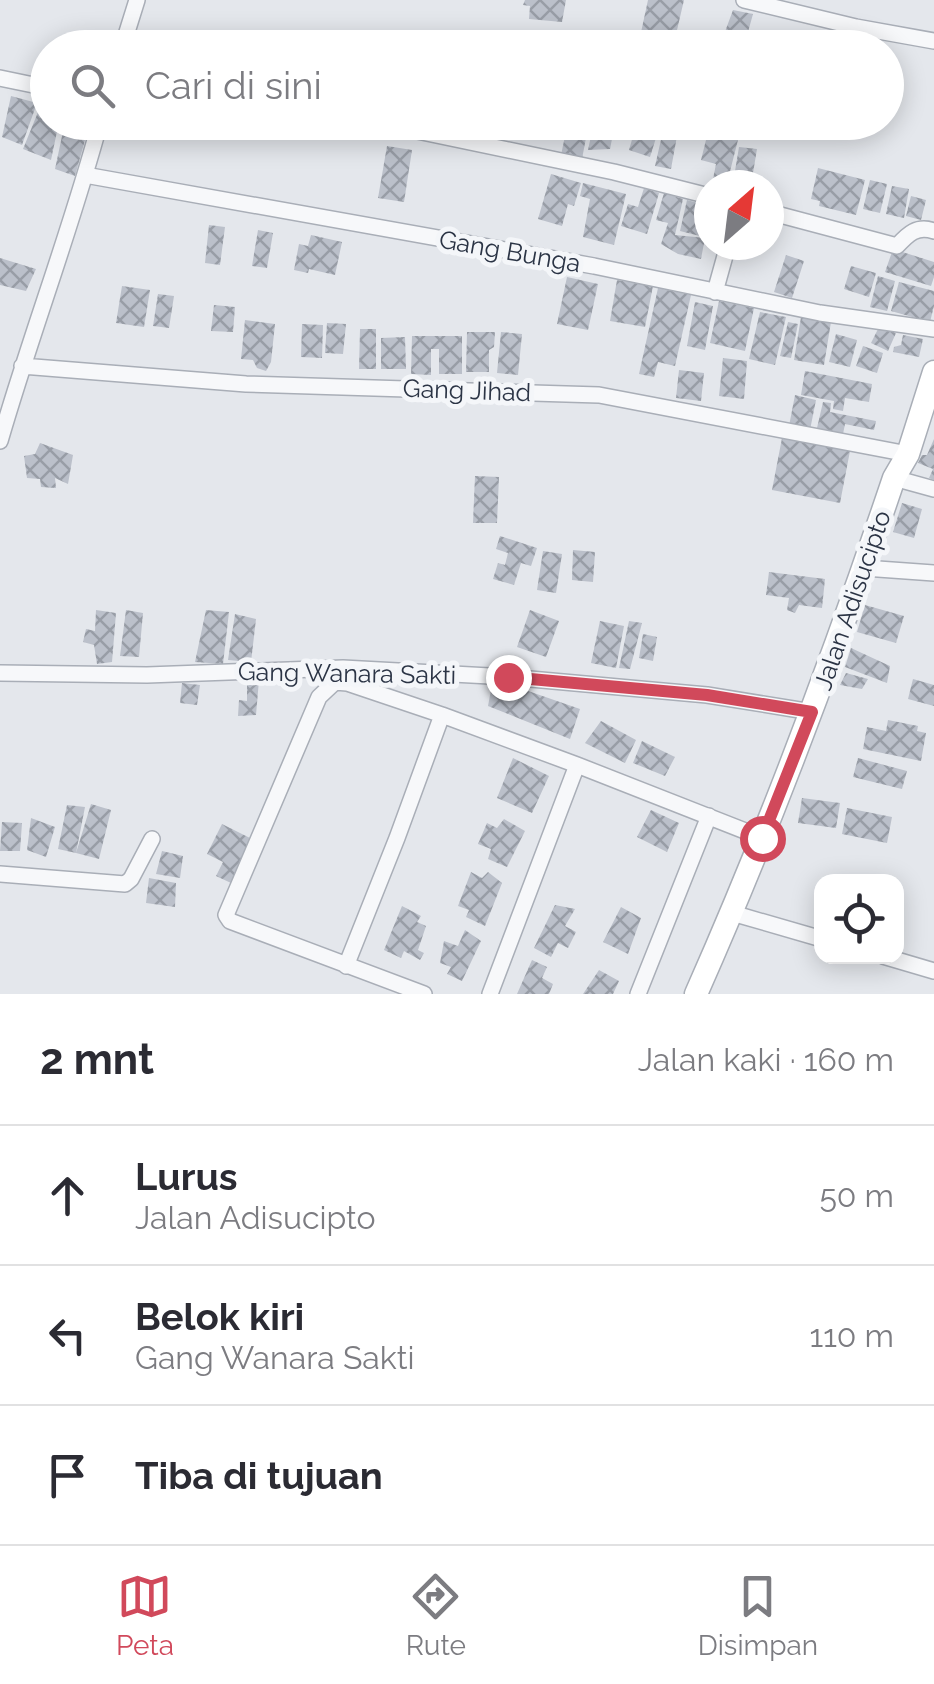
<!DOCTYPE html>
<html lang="id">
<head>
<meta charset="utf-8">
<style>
	body { margin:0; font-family:Raleway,sans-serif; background:#f2f2f3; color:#2b2b33 }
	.controls { position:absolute; right:30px; bottom:30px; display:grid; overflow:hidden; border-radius:20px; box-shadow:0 5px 25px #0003 }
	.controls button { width:90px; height:90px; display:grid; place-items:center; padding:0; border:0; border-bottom:2px solid #e1e1e2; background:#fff; color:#2b2b33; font:50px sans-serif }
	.compass { position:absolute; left:694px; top:170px; width:90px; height:90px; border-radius:50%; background:#fff; box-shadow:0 5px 25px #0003; rotate:28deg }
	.stop { position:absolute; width:30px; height:30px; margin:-22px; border:8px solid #d1495b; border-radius:50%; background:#fff }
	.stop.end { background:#d1495b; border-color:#fff; box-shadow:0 2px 10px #0008 }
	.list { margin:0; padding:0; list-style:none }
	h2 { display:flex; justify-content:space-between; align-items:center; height:130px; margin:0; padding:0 40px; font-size:42px }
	h2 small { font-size:32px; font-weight:400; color:#7c7c81 }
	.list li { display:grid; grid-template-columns:65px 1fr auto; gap:30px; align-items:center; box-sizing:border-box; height:140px; padding:0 40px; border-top:2px solid #e1e1e2 }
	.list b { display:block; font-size:38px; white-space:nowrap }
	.list p { margin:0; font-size:32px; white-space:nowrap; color:#7c7c81 }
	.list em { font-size:32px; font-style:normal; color:#7c7c81 }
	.icon { flex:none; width:55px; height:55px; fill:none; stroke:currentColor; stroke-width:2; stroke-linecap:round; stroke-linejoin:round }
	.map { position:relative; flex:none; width:934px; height:994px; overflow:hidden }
	.search { position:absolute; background:#fff; box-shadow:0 5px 25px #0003; left:30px; right:30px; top:30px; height:110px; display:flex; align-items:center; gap:25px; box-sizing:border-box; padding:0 35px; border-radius:55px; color:#7c7c81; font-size:38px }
	.sheet { height:550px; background:#fff }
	nav { display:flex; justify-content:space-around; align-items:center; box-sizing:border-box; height:140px; border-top:2px solid #e1e1e2; background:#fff; font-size:28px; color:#7c7c81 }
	nav a { display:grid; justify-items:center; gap:5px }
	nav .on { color:#d1495b }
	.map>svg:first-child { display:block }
	.building { fill:url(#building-cross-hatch) }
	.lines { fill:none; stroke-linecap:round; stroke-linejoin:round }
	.street-casing { stroke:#a9aeb7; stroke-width:18 }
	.secondary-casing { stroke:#a9aeb7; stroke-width:25 }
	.street { stroke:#f7f8fa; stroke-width:15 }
	.secondary { stroke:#fff; stroke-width:22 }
	.route { stroke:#d1495b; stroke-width:12 }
	.labels { text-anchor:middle; stroke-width:10; stroke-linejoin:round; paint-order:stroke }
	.street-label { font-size:25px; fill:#2b3445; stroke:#f4f6f9 }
</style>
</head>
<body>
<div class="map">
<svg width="934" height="994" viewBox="0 0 934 994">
	<defs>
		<pattern id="building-cross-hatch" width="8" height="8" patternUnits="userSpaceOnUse" patternTransform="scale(2.5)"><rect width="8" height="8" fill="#bbc0ca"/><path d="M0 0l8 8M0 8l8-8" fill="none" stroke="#989da6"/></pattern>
	</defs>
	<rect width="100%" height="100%" fill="#e4e7ec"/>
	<path class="building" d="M525,0h41l-4,22 -33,-3 1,-13 -7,-1z
		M648,0h36l-10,43 -34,-6z
		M733,10l20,4 -5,18 22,6 -2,10h-49z
		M47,90l1,32h11l-8,38 -28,-11z
		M11,96l26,7 -15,42 -20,-8z
		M65,122h25l-15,54 -20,-7z
		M568,122h21l-7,37 -21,-4z
		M594,122h27l-2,13 -6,-1 -3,15 -22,1z
		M637,122h24l-11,35 -21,-7z
		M665,122l14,3 -8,44 -16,-3z
		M708,132l30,8 -11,43 -14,-4 3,-15 -15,-4z
		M387,146l25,4 -8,52 -26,-4z
		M739,147l18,2 -6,36 -18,-2z
		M818,168l47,12 -9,35 -37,-9 1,-5 -9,-2z
		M551,174l30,9 -7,23 -6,-2 -6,22 -24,-7z
		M870,180l17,4 -7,29 -17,-4z
		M583,183l43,11 -12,51 -31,-8 7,-38 -10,-3z
		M892,186l17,3 -5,29 -18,-4z
		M644,188l15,5 -12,41 -26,-8 7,-22 10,3z
		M664,193l19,6 -8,36 30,3 -4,21 -23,-5 -17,-10 7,-21 -12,-3z
		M911,196l15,4 -5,20 -15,-4z
		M687,200l22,6 -5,31 -24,-6z
		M209,225l16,2 -5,38 -15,-2z
		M258,230l15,3 -6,35 -15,-2z
		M311,235l31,7 -7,33 -26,-6 -1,4 -14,-3 5,-26 9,2z
		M893,249l41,13v15l-3,9 -46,-14z
		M786,255l18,6 -12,37 -18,-6z
		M0,258l36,11 -10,22 -26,-6z
		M851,266l25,7 -7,24 -25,-8z
		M878,276l17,5 -8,30 -17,-4z
		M567,277l31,7 -10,46 -31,-6z
		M617,280l36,6 -8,41 -35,-6z
		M899,282l35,9v15l-4,16 -39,-11z
		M122,286l28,4 -6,37 -28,-4z
		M658,288l33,7 -16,71 -17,-4 -4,15 -15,-3z
		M158,294l16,2 -5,32 -16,-2z
		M719,301l35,7 -9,43 -35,-8z
		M695,302l18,4 -8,44 -18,-4z
		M214,305l21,2 -2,25 -22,-1z
		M760,312l26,5 -11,48 -26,-6z
		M801,317l30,5 -7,43 -30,-5z
		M245,320l30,4 -4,38 -5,9 -9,-3 -4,-8 -12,-1z
		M788,322l10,2 -7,34 -11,-2z
		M327,323l19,1 -3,30 -18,-1z
		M302,324l21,1 -1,33 -21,-1z
		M880,325l16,8 -8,18 -17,-8z
		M360,329h16v40h-17z
		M467,332h28l-1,15 -5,3v22h-23z
		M501,332l21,2 -4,41 -21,-2z
		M836,334l21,6 -7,27 -21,-5z
		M903,335l20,4 -4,18 -26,-5 1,-5 7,-2z
		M412,336h50v38h-23v-25h-8v26l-20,-1z
		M405,337l1,32h-25v-31z
		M863,346l20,7 -6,20 -21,-7z
		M723,358l24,3 -3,38 -25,-3z
		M679,370l25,3 -3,28 -25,-3z
		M805,371l67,13 -3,18 -24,-4 -2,13 -10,-2 1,-8 -33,-6z
		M795,395l21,5 -6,30 -21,-4z
		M823,402l8,1 -1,9 46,9 -2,9 -29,-6 -2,10 -26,-6z
		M782,438l68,13 -10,52 -68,-13z
		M934,439v41l-5,-2 4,-9 -15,-6 4,-8h5z
		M40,443l33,12 -5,29 -13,-6 1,10 -15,-1 -1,-8 -13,-1 -3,-22 11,-2z
		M475,476l24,1 -2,46h-24z
		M902,503l20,6 -8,29 -21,-6z
		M500,536l37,12 -6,18 -10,-3 -7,22 -21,-6 5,-16 7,2 3,-12 -12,-4z
		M573,550l22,2 -2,30 -21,-2z
		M543,551l19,3 -6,39 -19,-3z
		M769,572l56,7 -3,29 -23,-3 -4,8 -8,-3 2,-12 -23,-3z
		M865,605l39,11 -8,27 -39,-11z
		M96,610l20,3 -4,49 -15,2 -3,-19 -11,-3 3,-13 9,2z
		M126,610l17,3 -4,44 -19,-1z
		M206,610l23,2 -6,52 -28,-2z
		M530,610l29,11 -13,36 -29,-10z
		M235,614l21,5 -5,43 -23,-2z
		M600,621l24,5 -8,42 -25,-5z
		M629,621l13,2 -12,46 -11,-1z
		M643,634l14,3 -4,24 -14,-3z
		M851,648l39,18 -3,17 -42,-16z
		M846,673l22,6 -6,10 -22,-4z
		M247,677l12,3 -3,35 -18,1 1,-16 8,1z
		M913,679l21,6v21l-26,-7z
		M182,683l18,2 -3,20 -17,-2z
		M505,683l75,26 -10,30 -82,-33 3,-16 10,3z
		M888,720l30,6 -1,5 9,2 -5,28 -58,-12 4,-22 19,4z
		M601,721l35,19 -11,23 -40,-20z
		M642,741l33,16 -10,19 -32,-13z
		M513,758l36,18 -17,37 -35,-15z
		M858,758l49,13 -5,18 -49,-12z
		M802,798l38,5 -4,25 -38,-5z
		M91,804l20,6 -12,49 -23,-6z
		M67,805l18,2 -9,46 -18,-4z
		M847,808l45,9 -5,26 -45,-9z
		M651,810l28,13 -12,29 -30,-15z
		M31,818l24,9 -9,30 -19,-7z
		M504,819l21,12 -18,36 -19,-8 3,-10 -13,-5 9,-21 10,5z
		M2,822l20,1 -2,28h-20z
		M222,824l28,14 -19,45 -15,-7 7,-14 -16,-8z
		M162,851l21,5 -3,22 -24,-4z
		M471,872l11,6 6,-6 14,11 -17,43 -19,-9 3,-7 -11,-4z
		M149,878l27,5 -1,24 -29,-4z
		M555,905l20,4 -10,17 11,6 -8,16 -10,-5 -7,14 -17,-9z
		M402,906l19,10 -4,6 9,4 -8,24 6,3 -4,7 -16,-9 -3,7 -17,-8z
		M621,907l20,11 -13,36 -25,-12z
		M465,930l16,11 -19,40 -15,-7 4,-7 -11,-4 4,-22 14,5z
		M532,960l15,7 -5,11 11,6 -4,10h-32z
		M599,970l20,11 -6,13h-30z"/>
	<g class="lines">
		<defs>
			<path id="street" d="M744,0l112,27 78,14
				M122,48l15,-48
				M0,78l48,10
				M374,122l240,50 95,24
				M85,175l509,91 226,47 114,16
				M769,212l128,34c11,-12 20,-21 37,-15
				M715,292l13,-47
				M22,366l224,18 353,11 309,59
				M0,441c31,-107 71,-211 100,-319
				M894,478l40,11
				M864,568l70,5
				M0,673l147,2 196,-7 165,9 199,18 105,17
				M0,874l125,10 6,-5 21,-40
				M732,913l90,26
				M883,956l51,15
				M346,966l51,-128 45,-123
				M424,994l-194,-73 -4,-6 93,-218 16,-15 12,1 95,32 135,50 186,73
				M490,994l87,-229
				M638,994l71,-178"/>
			<path id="secondary" d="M696,994c75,-169 139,-341 198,-516l14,-24 26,-82"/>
		</defs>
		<use href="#street" class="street-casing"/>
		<use href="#secondary" class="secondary-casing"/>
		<use href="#street" class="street"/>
		<use href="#secondary" class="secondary"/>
	</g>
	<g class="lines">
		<path class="route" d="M508,677l199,18 105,17 -50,126"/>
	</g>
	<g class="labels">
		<g class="street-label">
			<text transform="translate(510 251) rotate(10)" y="9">Gang Bunga</text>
			<text transform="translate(467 390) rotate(2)" y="9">Gang Jihad</text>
			<text transform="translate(852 600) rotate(-71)" y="9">Jalan Adisucipto</text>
			<text transform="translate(347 673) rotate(1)" y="9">Gang Wanara Sakti</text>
		</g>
	</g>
</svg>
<div class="controls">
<button><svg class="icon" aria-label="locate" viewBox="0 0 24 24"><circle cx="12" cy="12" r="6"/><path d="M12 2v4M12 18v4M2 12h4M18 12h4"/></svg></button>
</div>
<svg class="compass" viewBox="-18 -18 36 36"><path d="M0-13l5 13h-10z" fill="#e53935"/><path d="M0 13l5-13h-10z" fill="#7c7c81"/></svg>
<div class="stop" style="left:762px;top:838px"></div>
<div class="stop end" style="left:508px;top:677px"></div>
<div class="search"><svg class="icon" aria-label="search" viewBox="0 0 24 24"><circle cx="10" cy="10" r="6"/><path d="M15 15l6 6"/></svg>Cari di sini</div>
</div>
<section class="sheet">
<h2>2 mnt<small>Jalan kaki · 160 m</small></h2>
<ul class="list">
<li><svg class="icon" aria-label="ahead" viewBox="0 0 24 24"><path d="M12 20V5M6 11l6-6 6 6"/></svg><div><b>Lurus</b><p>Jalan Adisucipto</p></div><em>50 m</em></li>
<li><svg class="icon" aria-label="left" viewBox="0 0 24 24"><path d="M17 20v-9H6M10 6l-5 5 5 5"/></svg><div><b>Belok kiri</b><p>Gang Wanara Sakti</p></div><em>110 m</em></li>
<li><svg class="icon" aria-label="arrive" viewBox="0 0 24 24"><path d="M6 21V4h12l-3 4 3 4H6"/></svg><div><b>Tiba di tujuan</b></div></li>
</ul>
</section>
<nav>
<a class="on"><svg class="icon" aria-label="map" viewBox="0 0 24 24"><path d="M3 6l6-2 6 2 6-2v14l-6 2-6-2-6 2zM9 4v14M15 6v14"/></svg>Peta</a>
<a><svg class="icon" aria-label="directions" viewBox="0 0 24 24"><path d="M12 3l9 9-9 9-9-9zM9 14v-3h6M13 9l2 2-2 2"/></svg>Rute</a>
<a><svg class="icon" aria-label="saved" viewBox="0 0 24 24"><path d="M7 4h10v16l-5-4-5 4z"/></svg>Disimpan</a>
</nav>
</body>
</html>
